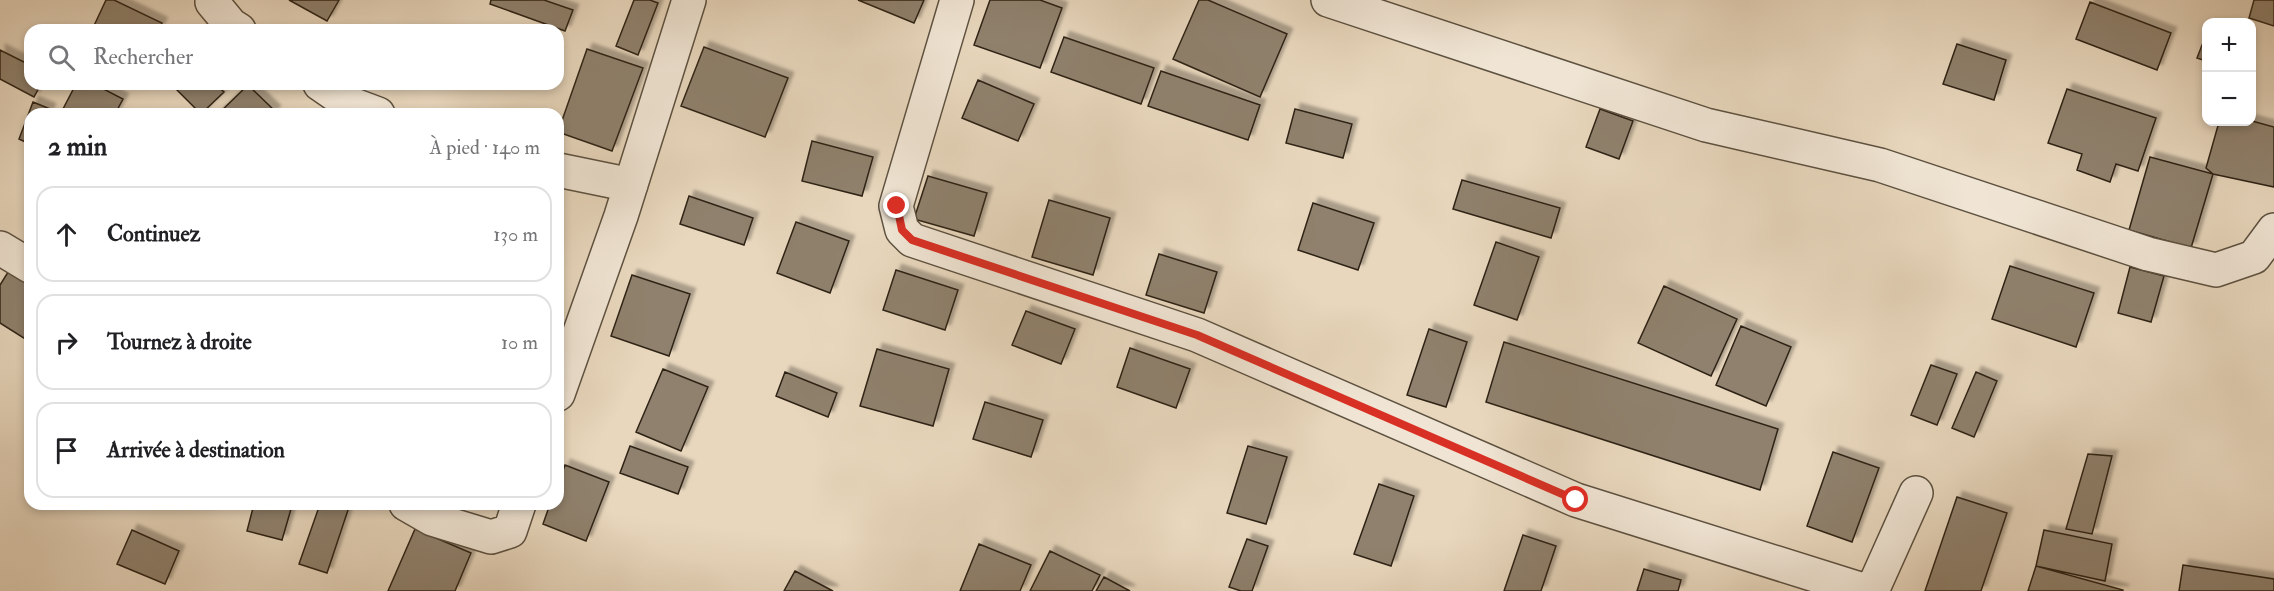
<!DOCTYPE html>
<html lang="fr">
<head>
<meta charset="utf-8">
<style>
	body { margin:0; font-family:"IM FELL Double Pica",serif; background:#f6f6f6; color:#202124 }
	.controls { position:absolute; right:18px; top:18px; display:grid; overflow:hidden; border-radius:12px; box-shadow:0 3px 9px #0003 }
	.controls button { width:54px; height:54px; display:grid; place-items:center; padding:0; border:0; border-bottom:2px solid #e0e0e0; background:#fff; color:#202124; font:30px sans-serif }
	.stop { position:absolute; width:18px; height:18px; margin:-14px; border:4px solid #d93025; border-radius:50%; background:#fff }
	.stop.end { background:#d93025; border-color:#fff; box-shadow:0 2px 6px #0008 }
	.list { margin:0; padding:0; list-style:none }
	h2 { display:flex; justify-content:space-between; align-items:center; height:78px; margin:0; padding:0 24px; font-size:26px }
	h2 small { font-size:20px; font-weight:400; color:#757577 }
	.list li { display:grid; grid-template-columns:39px 1fr auto; gap:18px; align-items:center; box-sizing:border-box; height:96px; margin:0 12px 12px; padding:0 12px; border:2px solid #e0e0e0; border-radius:18px }
	.list b { display:block; font-size:22px; white-space:nowrap }
	.list em { font-size:20px; font-style:normal; color:#757577 }
	.icon { flex:none; width:33px; height:33px; fill:none; stroke:currentColor; stroke-width:2; stroke-linecap:round; stroke-linejoin:round }
	.map { position:relative; flex:none; width:2274px; height:591px; overflow:hidden }
	.search { position:absolute; background:#fff; box-shadow:0 3px 9px #0003; left:24px; top:24px; width:540px; height:66px; display:flex; align-items:center; gap:15px; box-sizing:border-box; padding:0 21px; border-radius:18px; color:#757577; font-size:22px }
	.panel { position:absolute; background:#fff; box-shadow:0 3px 9px #0003; left:24px; top:108px; width:540px; height:402px; border-radius:18px }
	.map>svg:first-child { display:block }
	.building { fill:#8f816d; stroke:#2f2416; stroke-width:1.5; filter:url(#shadow) }
	.lines { fill:none; stroke-linecap:round; stroke-linejoin:round }
	.minor-casing { stroke:#5d5140; stroke-width:36 }
	.minor { stroke:#f0e5d4; stroke-width:33 }
	.route { stroke:#d93025; stroke-width:8 }
</style>
</head>
<body>
<div class="map">
<svg width="2274" height="591" viewBox="0 0 2274 591">
	<defs>
		<filter id="shadow"><feDropShadow dx="5.5" dy="-5.5" stdDeviation="1.5" flood-color="#0004"/></filter>
	</defs>
	<rect width="100%" height="100%" fill="#e8d7bd"/>
	<filter id="stains"><feTurbulence type="fractalNoise" baseFrequency=".00333" numOctaves="4"/><feColorMatrix values="0 0 0 0 .2 0 0 0 0 .09 0 0 0 0 .02 0 0 0 .5 -.17"/></filter>
	<radialGradient id="worn" r=".72"><stop offset=".6" stop-color="#630" stop-opacity="0"/><stop offset="1" stop-color="#630" stop-opacity=".3"/></radialGradient>
	<path class="building" d="M106,0h8l48,23 -4,7h-66z
		M289,0h50l-12,21z
		M491,0h53l29,10 -8,21 -75,-27z
		M634,0h16l8,3 -20,52 -22,-9z
		M858,0h66l-10,23z
		M990,0h50l22,8 -22,60 -66,-23z
		M1199,0h9l79,34 -27,63 -87,-38z
		M2254,0h20v26l-25,-8z
		M2090,2l81,31 -14,37 -81,-31z
		M2206,35v26l-9,-3z
		M1064,37l90,31 -13,36 -90,-32z
		M1957,44l49,16 -12,40 -51,-16z
		M704,47l84,31 -23,59 -84,-31z
		M587,49l56,19 -31,83 -54,-19z
		M0,50l30,15v19h11l-7,13 -34,-18z
		M1161,71l99,34 -12,35 -100,-34z
		M978,80l56,24 -16,37 -56,-23z
		M76,84h18l29,15 -8,15h-43l-9,-5z
		M171,84h44l9,8 -23,22z
		M248,85l27,26 -3,3h-54z
		M2067,89l89,29 -18,53 -22,-7 -6,18 -33,-12 5,-16 -34,-11z
		M33,102l17,7 -2,5h-18v30l-11,-5z
		M1295,109l57,15 -9,34 -57,-15z
		M1600,109l33,12 -14,38 -33,-12z
		M2252,121l22,6v60l-61,-13 -7,-6 13,-46z
		M812,141l61,16 -11,39 -60,-15z
		M2150,157l63,17 -22,74 -62,-18z
		M928,176l59,17 -13,43 -60,-17z
		M1462,180l98,28 -9,30 -98,-29z
		M689,196l64,22 -9,27 -64,-21z
		M1049,200l61,18 -17,57 -61,-18z
		M1313,203l61,20 -16,47 -60,-20z
		M796,222l53,19 -19,52 -53,-20z
		M1496,242l43,15 -22,63 -43,-15z
		M1159,254l58,18 -13,41 -58,-18z
		M2010,266l84,27 -18,54 -84,-28z
		M2130,267l34,9 -13,46 -33,-9z
		M10,269l20,13v60l-30,-19v-38z
		M896,270l62,20 -13,40 -62,-20z
		M632,275l58,19 -21,62 -58,-20z
		M1664,286l73,33 -26,57 -73,-33z
		M1026,311l49,18 -14,35 -49,-19z
		M1741,326l50,21 -25,59 -50,-21z
		M1429,329l38,13 -21,65 -39,-12z
		M1504,342l274,87 -18,61 -274,-88z
		M1130,348l60,21 -14,39 -59,-21z
		M877,349l72,20 -16,57 -73,-20z
		M1931,365l26,9 -20,51 -26,-10z
		M663,369l45,18 -27,64 -45,-19z
		M785,372l52,21 -9,24 -52,-21z
		M1976,372l21,9 -23,56 -22,-9z
		M985,402l58,18 -12,37 -58,-18z
		M630,446l58,21 -10,27 -58,-21z
		M1248,446l39,11 -21,67 -39,-11z
		M1833,452l46,16 -27,74 -45,-16z
		M2088,454l24,2 -20,78 -26,-5z
		M565,465l44,17 -23,59 -43,-17 7,-20h8v-20z
		M1379,484l35,12 -23,70 -37,-12z
		M1957,497l50,16 -26,78h-56z
		M254,504h19l18,5 -9,31 -35,-9z
		M320,504h30l-23,69 -28,-9z
		M415,529l56,24 -16,38h-67z
		M132,530l47,21 -14,33 -48,-20z
		M2044,530l68,14 -7,37 -69,-15z
		M1523,535l33,11 -15,45h-37z
		M1247,539l21,7 -16,45h-11l-12,-4z
		M979,544l52,21 -11,26h-60z
		M1050,551l50,24 -8,16h-62z
		M2183,565l91,14v12h-95z
		M2036,566l87,24v1h-95z
		M1644,569l37,11 -3,11h-41z
		M795,571l38,20h-49z
		M1104,577l26,14h-34z"/>
	<g class="lines">
		<defs>
			<path id="minor" d="M957,0l-61,206 6,24 10,10 285,95 379,165 290,91
				M1328,0l378,125 174,40 268,89 68,16 38,-13 20,-27
				M212,2l19,23 8,5
				M320,84l26,18 32,12
				M558,170l73,15
				M0,248l30,18
				M558,394l63,-178 68,-216
				M406,504l26,15 59,18 19,-6 9,-27
				M1872,591l44,-98"/>
		</defs>
		<use href="#minor" class="minor-casing"/>
		<use href="#minor" class="minor"/>
	</g>
	<g class="lines">
		<path class="route" d="M897,206l5,24 10,10 285,95 379,165"/>
	</g>
	<rect width="100%" height="100%" filter="url(#stains)"/>
	<rect width="100%" height="100%" fill="url(#worn)"/>
</svg>
<div class="controls">
<button>+</button>
<button>−</button>
</div>
<div class="stop" style="left:1576px;top:500px"></div>
<div class="stop end" style="left:897px;top:206px"></div>
<div class="search"><svg class="icon" aria-label="search" viewBox="0 0 24 24"><circle cx="10" cy="10" r="6"/><path d="M15 15l6 6"/></svg>Rechercher</div>
<section class="panel">
<h2>2 min<small>À pied · 140 m</small></h2>
<ul class="list">
<li><svg class="icon" aria-label="ahead" viewBox="0 0 24 24"><path d="M12 20V5M6 11l6-6 6 6"/></svg><div><b>Continuez</b></div><em>130 m</em></li>
<li><svg class="icon" aria-label="right" viewBox="0 0 24 24"><path d="M7 20v-9h11M14 6l5 5-5 5"/></svg><div><b>Tournez à droite</b></div><em>10 m</em></li>
<li><svg class="icon" aria-label="arrive" viewBox="0 0 24 24"><path d="M6 21V4h12l-3 4 3 4H6"/></svg><div><b>Arrivée à destination</b></div></li>
</ul>
</section>
</div>
</body>
</html>
